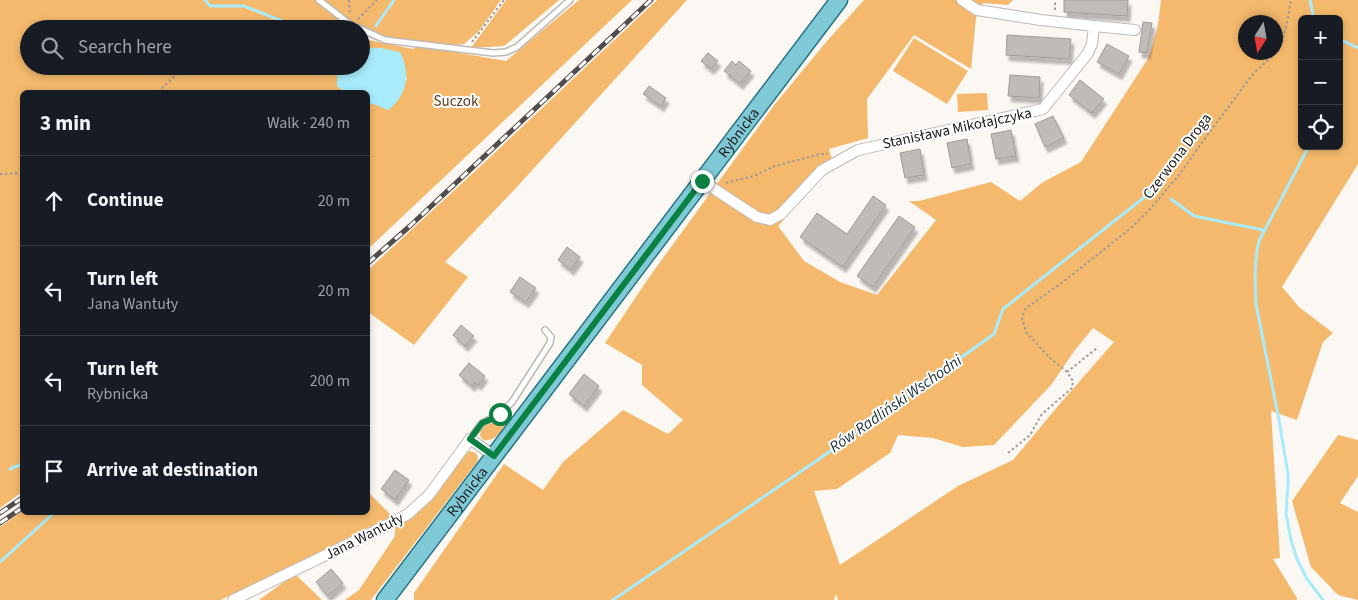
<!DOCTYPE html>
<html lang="en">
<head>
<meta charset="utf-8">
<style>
	body { margin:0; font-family:"Source Sans 3",sans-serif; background:#20242c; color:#f1f3f6 }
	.controls { position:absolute; right:15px; top:15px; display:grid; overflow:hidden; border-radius:8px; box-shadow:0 2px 8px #0003 }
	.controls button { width:45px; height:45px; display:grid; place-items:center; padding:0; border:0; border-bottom:1px solid #363941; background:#171b24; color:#f1f3f6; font:25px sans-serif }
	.compass { position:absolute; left:1238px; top:15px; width:45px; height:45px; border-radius:50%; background:#171b24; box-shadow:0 2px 8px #0003; rotate:191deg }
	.stop { position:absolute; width:15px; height:15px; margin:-11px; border:4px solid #0b8043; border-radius:50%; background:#fff }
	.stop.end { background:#0b8043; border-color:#fff; box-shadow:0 1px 5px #0008 }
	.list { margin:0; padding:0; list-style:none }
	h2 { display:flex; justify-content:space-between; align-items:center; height:65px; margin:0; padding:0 20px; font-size:21px }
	h2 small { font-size:16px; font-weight:400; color:#9ea1a6 }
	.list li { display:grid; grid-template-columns:32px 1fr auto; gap:15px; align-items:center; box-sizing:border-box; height:90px; padding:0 20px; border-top:1px solid #363941 }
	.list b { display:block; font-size:19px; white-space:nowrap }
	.list p { margin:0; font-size:16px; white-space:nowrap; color:#9ea1a6 }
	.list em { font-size:16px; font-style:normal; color:#9ea1a6 }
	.icon { flex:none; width:28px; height:28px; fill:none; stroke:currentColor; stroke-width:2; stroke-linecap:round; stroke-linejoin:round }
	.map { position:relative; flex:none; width:1358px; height:600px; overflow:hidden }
	.search { position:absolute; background:#171b24; box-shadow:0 2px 8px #0003; left:20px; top:20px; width:350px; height:55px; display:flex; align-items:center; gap:12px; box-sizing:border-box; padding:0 18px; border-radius:28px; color:#9ea1a6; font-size:19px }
	.panel { position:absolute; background:#171b24; box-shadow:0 2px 8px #0003; left:20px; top:90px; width:350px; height:425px; border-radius:8px }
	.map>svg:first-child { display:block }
	.green { fill:#f4b96c; fill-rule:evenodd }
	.water { fill:#a8ecfc }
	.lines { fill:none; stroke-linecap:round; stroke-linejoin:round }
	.stream { stroke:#a8ecfc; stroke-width:3 }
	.building { fill:#bfbcb8; stroke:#9e9b97; filter:url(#shadow) }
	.lane-casing { stroke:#bebab7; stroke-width:8 }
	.street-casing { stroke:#bebab7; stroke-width:12 }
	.primary-casing { stroke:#267584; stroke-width:19 }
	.path { stroke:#9f9c99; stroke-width:2; stroke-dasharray:2.5 2.5; stroke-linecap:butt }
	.lane { stroke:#fff; stroke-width:5 }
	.street { stroke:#fff; stroke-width:10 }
	.primary { stroke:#80cad8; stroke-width:16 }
	.rail-casing { stroke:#504d4c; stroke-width:5 }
	.rail { stroke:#fff; stroke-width:3; stroke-dasharray:9; stroke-linecap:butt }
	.route { stroke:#0b8043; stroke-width:6 }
	.labels { text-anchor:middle; stroke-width:4; stroke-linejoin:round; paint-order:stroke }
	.park-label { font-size:15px; fill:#59401f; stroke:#fff }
	.street-label { font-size:15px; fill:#1c1a19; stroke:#fff }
	.water-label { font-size:16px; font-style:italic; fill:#1e3439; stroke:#fff }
</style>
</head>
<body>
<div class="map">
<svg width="1358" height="600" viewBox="0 0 1358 600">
	<defs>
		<filter id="shadow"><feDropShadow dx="3" dy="5.5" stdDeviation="1" flood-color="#0004"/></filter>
	</defs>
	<rect width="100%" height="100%" fill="#fbf7f3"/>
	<path class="green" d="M0,0h501l-22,31 -15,13 -22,3 -57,-7 -28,-11h-328v37h308v20l8,6h-323v400l-22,16z
		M506,0h53l-55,46 -33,2z
		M579,0h53l-264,249v-145h5l34,-24 -2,-8 -24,-24h-10l-5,-5 3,-3 44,9 6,-3 87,15z
		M657,0h30l-173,190 -69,72 23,15 -54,68 -46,-33v-42l118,-109z
		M864,0h149l-5,5 -25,-2 -7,15 -5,51 -57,-34 -47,64 1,39 -39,11 6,20 -11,6 -46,51 26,35 36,21 37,13 59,-75 -27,-19h10l72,-19 29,19 23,-19 38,-20 68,-105 9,-32 3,-25h197v164l-76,123 17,20 34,26 -10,9 -26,78 -26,-9 9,147 -7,1 24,39v2h-459l-2,-6 -2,6h-420v-7l90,-129 39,26 20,-28 60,-52 45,24 15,-14 -41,-35v-20l-37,-22 45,-67 125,-172 52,-63zM1302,19h37v127h-37zM1246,22h30v30h-30zM1093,328l21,14 -56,64 -45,54 -55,26 -118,79 -26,-74 23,-2 53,-36 8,-18 35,3 30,9 31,-2 57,-60 24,-35z
		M914,38l54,33 -21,33 -54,-33z
		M987,93l1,17 -30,2 -1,-18z
		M505,413l4,3c-6,12 -11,26 -26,24l-3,-4 1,-6 3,-5 11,-3z
		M1338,435l20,5v36l-18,27 18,9v88l-20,-5 -27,-28 -19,-66z
		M470,451l6,2 2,4 -1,5 -106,138h-26l14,-10 36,-54v-8l13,-10 56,-63z
		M368,492l24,24 -171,84h-221v-73l22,-16v1h346z
		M295,574l27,26h-63z"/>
	<path class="water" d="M364,42l7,6h10l19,4c11,20 7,45 -12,58l-15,-6h-5v-12h-23l-8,-6v-20h24v-23z"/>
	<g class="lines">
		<path class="stream" d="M205,0l5,6h34l58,23
			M1310,0l4,19
			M376,26l18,-26
			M1339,39l19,9
			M1309,146l-50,95c-5,20 -4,42 -3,63l23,116 9,54v10l-2,30 5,26 6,19 10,20 16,21
			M1171,199l23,17 69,14
			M10,469l12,-5
			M0,562l55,-50
			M613,600l206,-141 175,-125 9,-25 153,-121 1,1"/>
	</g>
	<path class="building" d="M1064,0h64l-1,16 -63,-4z
		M1143,22l9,1 -5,30 -8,-1z
		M1007,35l64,4 -2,20 -63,-4z
		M1107,44l22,12 -10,18 -22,-12z
		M708,53l10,8 -7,8 -10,-8z
		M732,61l4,4 3,-4 12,10 -11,13 -16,-13z
		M1010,75l30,2 -1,21 -31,-2z
		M1080,80l24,19 -12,14 -23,-18z
		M649,86l17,12 -5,8 -18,-12z
		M1053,116l11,22 -19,9 -10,-23z
		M1011,130l5,26 -20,3 -5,-25z
		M967,139l4,25 -19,4 -5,-25z
		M920,149l4,26 -19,3 -5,-25z
		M873,196l13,9 -43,62 -43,-30 17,-24 30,21z
		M899,216l16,11 -42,60 -16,-11z
		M567,247l13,10 -9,13 -13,-10z
		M520,277l16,11 -10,14 -16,-10z
		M461,325l13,11 -9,10 -12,-11z
		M469,363l16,13 -7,9 -3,-3 -3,4 -13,-11z
		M584,374l15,12 -15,20 -15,-12z
		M395,470l14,10 -14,20 -14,-11z
		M331,569l12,14 -15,13 -12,-14z"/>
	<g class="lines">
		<defs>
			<path id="lane" d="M319,0l32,25 10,4
				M361,29l24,11 108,13 13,-1 11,-5 53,-47
				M470,439l12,-16 18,-9 12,-12 38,-59 1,-6 -6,-7"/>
			<path id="street" d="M1094,26l41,4
				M702,181l55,36 13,3 11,-6 41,-44 36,-20 185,-41 45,-56 4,-9 2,-18 -53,-6 -64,-10 -15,-10
				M233,600l155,-75 20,-11 21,-19 41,-56 24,17"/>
			<g id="primary">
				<path id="s1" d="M385,600l454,-600"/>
			</g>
		</defs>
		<use href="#lane" class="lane-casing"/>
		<use href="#street" class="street-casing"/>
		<use href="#primary" class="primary-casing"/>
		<path class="path" d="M349,0l1,15
			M1055,10v-10
			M358,19l19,-19
			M472,42l32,-42
			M158,92l27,-26
			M0,174l22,-1
			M726,183l28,-7 21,-10 45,-12h8
			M1067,372l-18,-15 -23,-25 -4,-14 3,-9 42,-30 64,-51 21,-21 30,-36 21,-30 50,-67 27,-25 7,-26 4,-23
			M1008,453l22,-18 12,-21 30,-26 1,-7 -6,-9 30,-24"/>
		<use href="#lane" class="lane"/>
		<use href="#street" class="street"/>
		<use href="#primary" class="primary"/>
		<defs>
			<path id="rail" d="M368,263l42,-37 241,-226
				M0,513l22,-15
				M0,523l22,-15"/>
		</defs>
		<use href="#rail" class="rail-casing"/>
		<use href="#rail" class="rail"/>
	</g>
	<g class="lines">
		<path class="route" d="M500,414l-6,4 -12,5 -12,16 24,17 208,-275"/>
	</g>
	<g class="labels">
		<g class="park-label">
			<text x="456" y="106">Suczok</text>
		</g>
		<g class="street-label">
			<text transform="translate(957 128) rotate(-12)" y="5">Stanisława Mikołajczyka</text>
			<text dy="5" stroke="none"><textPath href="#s1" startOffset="586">Rybnicka</textPath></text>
			<text transform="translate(1177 156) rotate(-53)" y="5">Czerwona Droga</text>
			<text dy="5" stroke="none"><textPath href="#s1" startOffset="136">Rybnicka</textPath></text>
			<text transform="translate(364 536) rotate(-27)" y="5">Jana Wantuły</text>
		</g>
		<g class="water-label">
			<text transform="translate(895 403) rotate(-35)" y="6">Rów Radliński Wschodni</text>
		</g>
	</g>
</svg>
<div class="controls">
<button>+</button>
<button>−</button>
<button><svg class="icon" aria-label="locate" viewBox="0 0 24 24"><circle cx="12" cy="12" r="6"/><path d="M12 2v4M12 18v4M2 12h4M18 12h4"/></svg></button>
</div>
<svg class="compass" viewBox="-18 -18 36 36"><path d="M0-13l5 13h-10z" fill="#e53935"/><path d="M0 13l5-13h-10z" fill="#9ea1a6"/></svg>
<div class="stop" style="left:500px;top:414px"></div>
<div class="stop end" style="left:702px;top:181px"></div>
<div class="search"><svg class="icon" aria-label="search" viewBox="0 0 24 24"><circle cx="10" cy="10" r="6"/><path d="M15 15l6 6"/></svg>Search here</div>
<section class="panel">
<h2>3 min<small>Walk · 240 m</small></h2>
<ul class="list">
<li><svg class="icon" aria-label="ahead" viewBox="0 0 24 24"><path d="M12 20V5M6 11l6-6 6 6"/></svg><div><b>Continue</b></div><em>20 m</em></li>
<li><svg class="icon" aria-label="left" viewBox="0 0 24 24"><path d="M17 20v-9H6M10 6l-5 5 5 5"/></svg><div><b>Turn left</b><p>Jana Wantuły</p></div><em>20 m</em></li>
<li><svg class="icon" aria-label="left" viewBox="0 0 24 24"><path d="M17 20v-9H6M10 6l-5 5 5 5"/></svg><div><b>Turn left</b><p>Rybnicka</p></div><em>200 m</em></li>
<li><svg class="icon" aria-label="arrive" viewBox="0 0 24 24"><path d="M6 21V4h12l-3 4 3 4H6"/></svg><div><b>Arrive at destination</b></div></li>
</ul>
</section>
</div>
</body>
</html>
